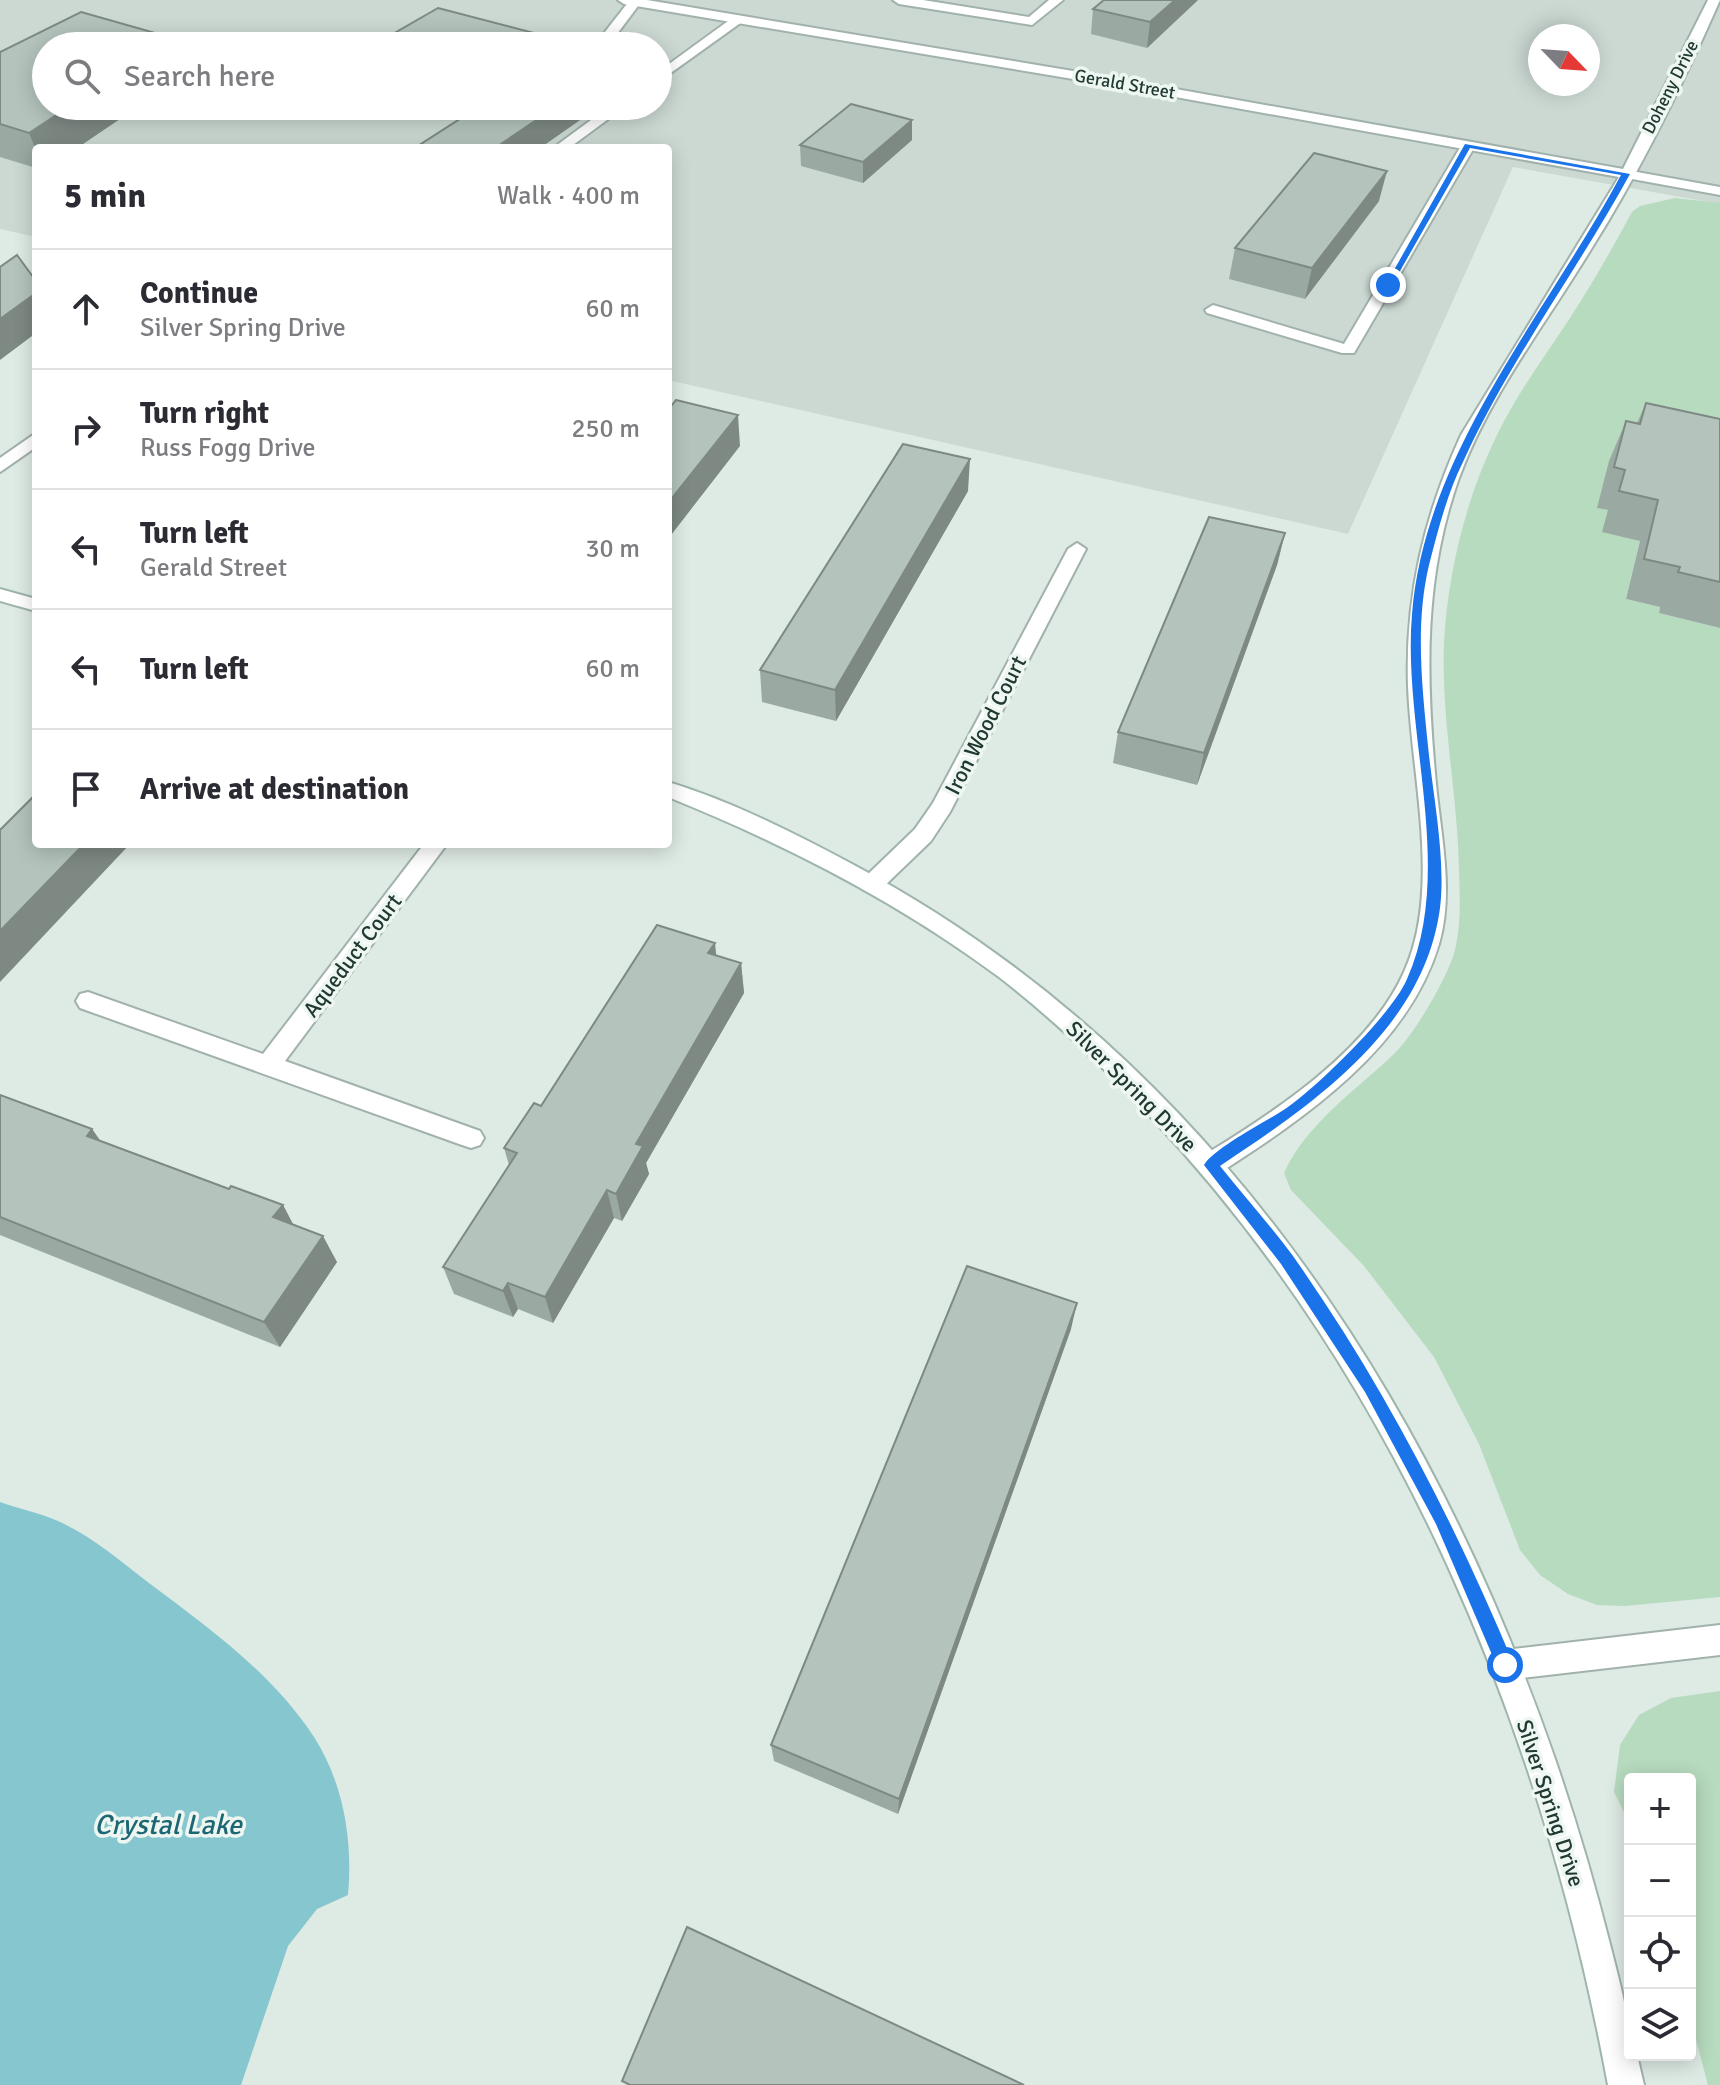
<!DOCTYPE html>
<html lang="en">
<head>
<meta charset="utf-8">
<style>
	body { margin:0; font-family:Signika,sans-serif; background:#f2f2f3; color:#2b2b33 }
	.controls { position:absolute; right:24px; bottom:24px; display:grid; overflow:hidden; border-radius:8px; box-shadow:0 4px 20px #0003 }
	.controls button { width:72px; height:72px; display:grid; place-items:center; padding:0; border:0; border-bottom:2px solid #e1e1e2; background:#fff; color:#2b2b33; font:40px sans-serif }
	.compass { position:absolute; left:1528px; top:24px; width:72px; height:72px; border-radius:50%; background:#fff; box-shadow:0 4px 20px #0003; rotate:115deg }
	.stop { position:absolute; width:24px; height:24px; margin:-18px; border:6px solid #1a73e8; border-radius:50%; background:#fff }
	.stop.end { background:#1a73e8; border-color:#fff; box-shadow:0 2px 8px #0008 }
	.list { margin:0; padding:0; list-style:none }
	h2 { display:flex; justify-content:space-between; align-items:center; height:104px; margin:0; padding:0 32px; font-size:34px }
	h2 small { font-size:26px; font-weight:400; color:#7c7c81 }
	.list li { display:grid; grid-template-columns:52px 1fr auto; gap:24px; align-items:center; box-sizing:border-box; height:120px; padding:0 32px; border-top:2px solid #e1e1e2 }
	.list b { display:block; font-size:30px; white-space:nowrap }
	.list p { margin:0; font-size:26px; white-space:nowrap; color:#7c7c81 }
	.list em { font-size:26px; font-style:normal; color:#7c7c81 }
	.icon { flex:none; width:44px; height:44px; fill:none; stroke:currentColor; stroke-width:2; stroke-linecap:round; stroke-linejoin:round }
	.map { position:relative; flex:none; width:1720px; height:2085px; overflow:hidden }
	.search { position:absolute; background:#fff; box-shadow:0 4px 20px #0003; left:32px; top:32px; width:640px; height:88px; display:flex; align-items:center; gap:20px; box-sizing:border-box; padding:0 28px; border-radius:44px; color:#7c7c81; font-size:30px }
	.panel { position:absolute; background:#fff; box-shadow:0 4px 20px #0003; left:32px; top:144px; width:640px; height:704px; border-radius:8px }
	.map>svg:first-child { display:block }
	.built { fill:#ccd9d3; fill-rule:evenodd }
	.green { fill:#b7dbbf }
	.water { fill:#86c6cf }
	.lines { fill:none; stroke-linecap:round; stroke-linejoin:round }
	.lane-casing { stroke:#a1b1ab; stroke-width:4 }
	.street-casing { stroke:#a1b1ab; stroke-width:4 }
	.secondary-casing { stroke:#9eb5ac; stroke-width:4 }
	.lane { fill:#fff; fill-rule:evenodd }
	.street { fill:#fff; fill-rule:evenodd }
	.secondary { fill:#fff; fill-rule:evenodd }
	.wall { fill:#9ba9a3 }
	.shaded-wall { fill:#7e8984 }
	.building { fill:#b4c4bd; stroke:#7e8984; stroke-width:2 }
	.route { fill:#1a73e8 }
	.labels { text-anchor:middle; stroke-width:7; stroke-linejoin:round; paint-order:stroke }
	.far-street-label { font-size:18px; fill:#203931; stroke:#eef6f2 }
	.street-label { font-size:22px; fill:#203931; stroke:#eef6f2 }
	.near-water-label { font-size:28px; font-style:italic; fill:#1c6773; stroke:#eef6f2 }
</style>
</head>
<body>
<div class="map">
<svg width="1720" height="2085" viewBox="0 0 1720 2085">
	<rect width="100%" height="100%" fill="#deeae4"/>
	<path class="built" d="M0,0h1720v204l-207,-37 -165,367 -680,-154v-232h-632v89l-36,-8zM1540,36h48v48h-48zM46,46h612v60h-612z"/>
	<path class="green" d="M1675,198l45,5v260l-122,45 10,2 32,31 -14,58 34,8 -1,6 61,15v969l-95,9 -28,-1 -29,-11 -28,-19 -20,-25 -41,-106 -45,-87 -70,-91 -73,-76 -7,-17c23,-50 71,-82 110,-119 20,-19 54,-77 61,-104 6,-25 5,-51 4,-78 -1,-76 -18,-152 -15,-229 4,-73 23,-149 56,-214 19,-38 45,-73 68,-108 23,-35 44,-72 64,-109l8,-6z
		M1720,1691v394h-12l-18,-68v-238h-60v45l-16,-32 6,-47 19,-30 32,-17z"/>
	<path class="water" d="M0,1502c17,6 36,10 53,17 35,14 66,41 96,64 60,45 123,90 165,154 30,47 39,105 34,158l-31,14 -29,37 -47,139h-241z"/>
	<g class="lines">
		<defs>
			<path id="lane" d="M630,0l11,2 -33,44h-14z
				M893,0h30l106,17 20,-17h14l-31,25 -133,-21z
				M735,16l11,3 -88,63v-10z
				M610,106h16l-57,42h-16z
				M1468,142l7,4 -121,207h-12l-135,-40 -2,-3 8,-5 131,39 117,-198z
				M1626,170l94,17v8l-99,-18v-6z
				M1077,543l9,6 -136,263 -19,29 -51,49 -8,2 -8,-2 -3,-6 3,-6 51,-49 18,-26 135,-254z
				M424,844h23l-162,217 195,70 4,7 -4,7 -9,3 -9,-3 -382,-137 -4,-7 4,-7 8,-2 175,62z"/>
			<path id="street" d="M618,0h29l462,77 514,92 85,-169h12c-38,86 -80,172 -130,251 -45,74 -101,145 -131,227 -36,101 -33,200 -23,306 5,52 18,109 3,160 -31,104 -134,174 -220,229l-9,3 -9,-3 -4,-8 4,-8c71,-43 168,-106 203,-185 38,-83 7,-196 4,-286 -3,-90 16,-170 53,-251l158,-258 -510,-92 -485,-81z
				M36,433v14l-36,25v-14z
				M1720,1625v30l-215,25 -11,-4 -4,-11 4,-11 11,-4z"/>
			<path id="secondary" d="M0,589l36,10v12l-36,-10z
				M668,782c63,19 126,51 184,82 354,188 576,527 704,898 21,61 39,123 55,186 9,36 19,70 19,107h7l7,30h-36c-66,-357 -209,-706 -461,-972 -46,-48 -95,-95 -148,-136 -101,-75 -214,-133 -331,-180z"/>
		</defs>
		<use href="#lane" class="lane-casing"/>
		<use href="#street" class="street-casing"/>
		<use href="#secondary" class="secondary-casing"/>
		<use href="#lane" class="lane"/>
		<use href="#street" class="street"/>
		<use href="#secondary" class="secondary"/>
	</g>
	<path class="wall" d="M1198,0l-51,48 -56,-14 2,-25z
		M81,12l92,26 3,8h-130v60h93l-62,42h-41v20l-36,-11v-105z
		M422,106h178l-60,42h-118l-1,-4 42,-26z
		M912,140l-49,43 -62,-17 -1,-21z
		M1379,201l-74,98 -76,-20 6,-31z
		M1646,403l74,16v209l-61,-15 1,-6 -34,-8 14,-58 -38,-9 6,-22 -11,-2 12,-47 17,-40 11,2z
		M968,491l-132,230 -74,-19 -2,-32z
		M1285,533l-8,32 -80,220 -84,-22 5,-31z
		M716,955l25,8 3,30 -98,170 3,11 -27,47 -8,-3 -61,105 -35,-14 -5,8 -59,-23 -11,-27 66,-102 -5,-17 37,-42z
		M0,1095l92,34 8,11 129,49 54,16 10,19 44,38 -57,85 -280,-112z
		M1071,1329l-173,485 -124,-53 -3,-16z"/>
	<path class="shaded-wall" d="M1175,0h23l-51,48 3,-26z
		M173,38l3,8h-15z
		M70,106h69l-62,42h-41v2l-7,-17z
		M471,106h25l-23,15z
		M557,106h43l-60,42h-45z
		M912,120v20l-49,43v-21z
		M1387,171l-8,30 -74,98 7,-31z
		M36,293v40l-36,27v-41z
		M738,415l2,31 -72,93v-36z
		M970,459l-2,32 -132,230 -1,-31z
		M1285,533l-8,32 -80,220 7,-32z
		M84,844h46l-130,138v-51z
		M715,943l3,30 -10,-20z
		M741,963l3,30 -98,170 3,11 -27,47 -6,-27 20,-50z
		M92,1129l19,28 -24,-21z
		M607,1190l7,28 -61,105 -8,-26z
		M283,1205l14,27 -24,-15z
		M323,1236l14,26 -57,85 -16,-25z
		M508,1283l10,26 -5,8 -10,-26z
		M1077,1303l-6,26 -173,485 1,-15z"/>
	<path class="building" d="M1104,0h71l-25,22 -57,-13z
		M438,8l146,38h-212z
		M81,12l92,26 -12,8h-115v60h24l-41,27 -29,-9v-72z
		M851,104l61,16 -49,42 -63,-17z
		M480,106h77l-62,42h-61l-13,-4z
		M1314,153l73,18 -75,97 -77,-20z
		M17,255l19,26v12l-36,26v-52z
		M676,400l62,15 -70,88v-93z
		M1646,403l74,16v163l-42,-10 2,-5 -36,-8 14,-59 -39,-9 6,-21 -11,-3 12,-46 14,3z
		M903,444l67,15 -135,231 -75,-20z
		M1209,517l76,16 -81,220 -86,-21z
		M36,794v50h48l-84,87v-101z
		M657,925l58,18 -7,10 33,10 -105,181 7,2 -27,48 -9,-4 -62,107 -37,-14 -5,8 -60,-24 74,-114 -13,-5 30,-45 7,3z
		M0,1095l92,34 -5,7 142,53 2,-3 52,19 -10,12 50,19 -59,86 -264,-105z
		M967,1266l110,37 -178,496 -128,-54z
		M687,1927l337,158h-394l-8,-4z"/>
	<path class="route" d="M1465,144l165,30c-53,97 -121,187 -167,288 -16,32 -25,68 -34,103 -14,59 -7,121 -1,181 5,50 18,113 12,162 -16,121 -127,196 -220,258 24,30 50,59 73,90 90,128 161,265 221,409l-3,6 -6,2 -6,-2 -63,-147 -71,-132 -84,-128 -77,-99c11,-18 64,-44 84,-58 31,-22 105,-94 119,-128 49,-110 -5,-247 5,-365 13,-163 134,-299 209,-439l-151,-27 -78,137 -7,1z"/>
	<g class="labels">
		<g class="far-street-label">
			<text transform="translate(1125 84) rotate(10)" y="6">Gerald Street</text>
			<text transform="translate(1670 87) rotate(-63)" y="6">Doheny Drive</text>
		</g>
		<g class="street-label">
			<text transform="translate(985 725) rotate(-63)" y="8">Iron Wood Court</text>
			<text transform="translate(352 955) rotate(-53)" y="8">Aqueduct Court</text>
			<text transform="translate(1132 1086) rotate(45)" y="8">Silver Spring Drive</text>
			<text transform="translate(1551 1803) rotate(72)" y="8">Silver Spring Drive</text>
		</g>
		<g class="near-water-label">
			<text x="168" y="1834">Crystal Lake</text>
		</g>
	</g>
</svg>
<div class="controls">
<button>+</button>
<button>−</button>
<button><svg class="icon" aria-label="locate" viewBox="0 0 24 24"><circle cx="12" cy="12" r="6"/><path d="M12 2v4M12 18v4M2 12h4M18 12h4"/></svg></button>
<button><svg class="icon" aria-label="layers" viewBox="0 0 24 24"><path d="M12 4l9 5-9 5-9-5zM3 14l9 5 9-5"/></svg></button>
</div>
<svg class="compass" viewBox="-18 -18 36 36"><path d="M0-13l5 13h-10z" fill="#e53935"/><path d="M0 13l5-13h-10z" fill="#7c7c81"/></svg>
<div class="stop" style="left:1505px;top:1665px"></div>
<div class="stop end" style="left:1388px;top:285px"></div>
<div class="search"><svg class="icon" aria-label="search" viewBox="0 0 24 24"><circle cx="10" cy="10" r="6"/><path d="M15 15l6 6"/></svg>Search here</div>
<section class="panel">
<h2>5 min<small>Walk · 400 m</small></h2>
<ul class="list">
<li><svg class="icon" aria-label="ahead" viewBox="0 0 24 24"><path d="M12 20V5M6 11l6-6 6 6"/></svg><div><b>Continue</b><p>Silver Spring Drive</p></div><em>60 m</em></li>
<li><svg class="icon" aria-label="right" viewBox="0 0 24 24"><path d="M7 20v-9h11M14 6l5 5-5 5"/></svg><div><b>Turn right</b><p>Russ Fogg Drive</p></div><em>250 m</em></li>
<li><svg class="icon" aria-label="left" viewBox="0 0 24 24"><path d="M17 20v-9H6M10 6l-5 5 5 5"/></svg><div><b>Turn left</b><p>Gerald Street</p></div><em>30 m</em></li>
<li><svg class="icon" aria-label="left" viewBox="0 0 24 24"><path d="M17 20v-9H6M10 6l-5 5 5 5"/></svg><div><b>Turn left</b></div><em>60 m</em></li>
<li><svg class="icon" aria-label="arrive" viewBox="0 0 24 24"><path d="M6 21V4h12l-3 4 3 4H6"/></svg><div><b>Arrive at destination</b></div></li>
</ul>
</section>
</div>
</body>
</html>
